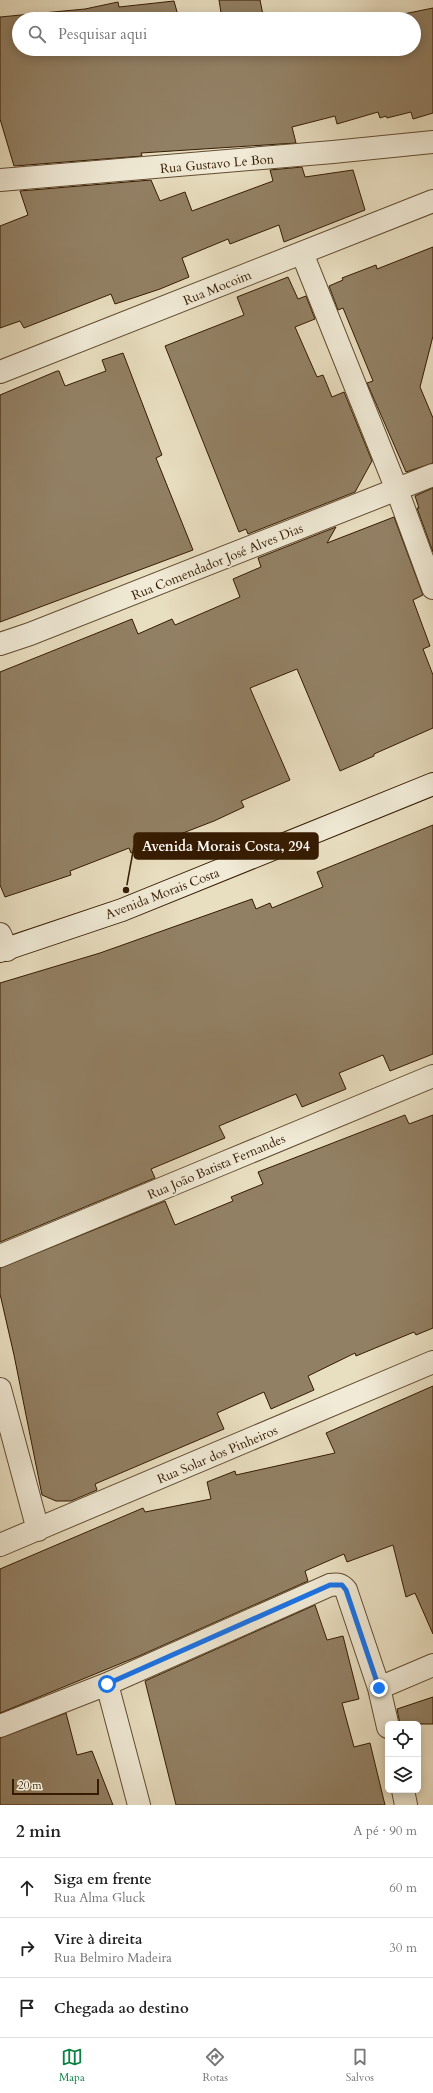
<!DOCTYPE html>
<html lang="pt">
<head>
<meta charset="utf-8">
<style>
	body { margin:0; font-family:Cardo,serif; background:#f2f2f2; color:#222 }
	.controls { position:absolute; right:12px; bottom:12px; display:grid; overflow:hidden; border-radius:6px; box-shadow:0 2px 10px #0003 }
	.controls button { width:36px; height:36px; display:grid; place-items:center; padding:0; border:0; border-bottom:1px solid #e0e0e0; background:#fff; color:#222; font:20px sans-serif }
	.scale { position:absolute; left:12px; bottom:10px; width:87px; box-sizing:border-box; padding-left:4px; border:2px solid #351b00; border-top:0; font-size:11px; line-height:14px; white-space:nowrap; color:#351b00; -webkit-text-stroke:3px #f0ead6; paint-order:stroke }
	.stop { position:absolute; width:12px; height:12px; margin:-9px; border:3px solid #1a73e8; border-radius:50%; background:#fff }
	.stop.end { background:#1a73e8; border-color:#fff; box-shadow:0 1px 4px #0008 }
	.list { margin:0; padding:0; list-style:none }
	h2 { display:flex; justify-content:space-between; align-items:center; height:52px; margin:0; padding:0 16px; font-size:17px }
	h2 small { font-size:13px; font-weight:400; color:#767676 }
	.list li { display:grid; grid-template-columns:26px 1fr auto; gap:12px; align-items:center; box-sizing:border-box; height:60px; padding:0 16px; border-top:1px solid #e0e0e0 }
	.list b { display:block; font-size:15px; white-space:nowrap }
	.list p { margin:0; font-size:13px; white-space:nowrap; color:#767676 }
	.list em { font-size:13px; font-style:normal; color:#767676 }
	.icon { flex:none; width:22px; height:22px; fill:none; stroke:currentColor; stroke-width:2; stroke-linecap:round; stroke-linejoin:round }
	.map { position:relative; flex:none; width:433px; height:1805px; overflow:hidden }
	.search { position:absolute; background:#fff; box-shadow:0 2px 10px #0003; left:12px; right:12px; top:12px; height:44px; display:flex; align-items:center; gap:10px; box-sizing:border-box; padding:0 14px; border-radius:22px; color:#767676; font-size:15px }
	.sheet { height:232px; background:#fff }
	nav { display:flex; justify-content:space-around; align-items:center; box-sizing:border-box; height:56px; border-top:1px solid #e0e0e0; background:#fff; font-size:11px; color:#767676 }
	nav a { display:grid; justify-items:center; gap:2px }
	nav .on { color:#0b8043 }
	.map>svg:first-child { display:block }
	.building { fill:#928064; stroke:#351b00 }
	.lines { fill:none; stroke-linecap:round; stroke-linejoin:round }
	.street-casing { stroke:#624c30; stroke-width:24 }
	.secondary-casing { stroke:#351b00; stroke-width:24 }
	.street { stroke:#f0ead6; stroke-width:22 }
	.secondary { stroke:#f0ead6; stroke-width:22 }
	.route { stroke:#1a73e8; stroke-width:5 }
	.labels { text-anchor:middle; stroke-width:4; stroke-linejoin:round; paint-order:stroke }
	.street-label { font-size:13px; fill:#351b00; stroke:#f0ead6 }
	.leader { fill:none; stroke:#351b00; stroke-width:1.5 }
	.callout-dot { fill:#351b00; stroke:#f0ead6; stroke-width:1.5 }
	.callout { fill:#351b00; stroke:#351b00; stroke-width:1.5 }
	.callout-label { font-size:14px; text-anchor:middle; font-weight:bold; fill:#fff }
</style>
</head>
<body>
<div class="map">
<svg width="433" height="1805" viewBox="0 0 433 1805">
	<rect width="100%" height="100%" fill="#e8dec0"/>
	<filter id="stains"><feTurbulence type="fractalNoise" baseFrequency=".005" numOctaves="4"/><feColorMatrix values="0 0 0 0 .2 0 0 0 0 .09 0 0 0 0 .02 0 0 0 .5 -.17"/></filter>
	<radialGradient id="worn" r=".72"><stop offset=".6" stop-color="#630" stop-opacity="0"/><stop offset="1" stop-color="#630" stop-opacity=".3"/></radialGradient>
	<path class="building" d="M219,0h41l3,15 57,1v3h-98z
		M174,1l5,18h-160v30h395v-30h-35l54,-11v105l-20,6 -2,-7 -24,6 -1,-2 -6,2 -2,-6 -41,12 -2,-8 -43,11 4,16 -155,10 1,3 -128,10 -14,-47v-102l85,-8 33,-7 1,5z
		M302,167l3,10 48,-7 12,40 -81,32 -5,-17 -49,19 -2,-5 -46,19 7,19 -29,12 -45,15 -4,-10 -87,34 -4,-7 -20,7v-102l28,-11 -8,-24 131,-11 9,21 25,-9 7,19 81,-30 -3,-11z
		M433,247v89l-13,51 13,31v45l-27,9 -39,-89 6,-2 -30,-73 -5,2 -9,-24 14,-6 -1,-2 34,-13 1,4z
		M288,277l10,22 8,-3 9,23 -20,8 22,50 6,-2 9,22 12,-5 28,69 -17,31 -107,42 -2,-5 -7,3 -74,-186 79,-31 -7,-18z
		M123,353l39,102 -6,3 37,92 -193,72v-227l57,-24h2l6,15 41,-15 -4,-11z
		M433,488v64l-16,-44h2l-4,-12z
		M394,517l29,78 -10,5 17,46 -7,3 10,26v53l-59,26v2l-34,15 -43,-102 -47,19 40,92 -49,21 3,6 -30,14 -83,32 -2,-5 -59,23 1,4 -66,22 -5,-12v-213l132,-53 6,15 34,-15 3,6 65,-28 -7,-18 28,-12 -3,-9 78,-31 -9,16z
		M433,825v229l-43,17 -7,-16 -44,18 7,16 -44,18 -6,-13 -77,32 6,12 -74,31 4,9 -155,64v-259l100,-30 152,-54 4,10 14,-6 2,5 51,-21 -6,-15z
		M405,1115l4,9 24,-9v213l-17,7 -2,-3 -58,24 -1,-3 -47,23 6,14 -43,19 -7,-17 -47,21 7,16 -129,55 2,6 -26,11h-15l-14,-6 -28,-140 -14,-61v-26l165,-67 10,24 58,-24 -2,-4 32,-13 -5,-12z
		M433,1386v248l-18,-41 -9,4 -13,-52 -46,17 -3,-8 -39,17 3,10 -169,75 -139,57v-144l143,-61 2,4 66,-13 -4,-17 28,-11 1,4 99,-22 -9,-20z
		M315,1605l12,35 16,-4 16,63 -17,4 12,44 16,-4 15,62h-209l-31,-124z
		M433,1697v27h-33l-3,-15z
		M66,1713l11,42 15,-4 21,54h-113v-67z"/>
	<g class="lines">
		<defs>
			<path id="street" d="M0,180l333,-28 100,-10
				M302,253l95,237 36,98
				M0,372l433,-171
				M0,644l30,-10 403,-159
				M0,934l7,16
				M0,1256c145,-59 288,-121 433,-180
				M0,1389l38,141
				M0,1545l433,-183
				M107,1684l32,121
				M379,1688l54,-23
				M0,1726l107,-42 223,-99c8,-1 11,-1 16,5l33,98 9,39
				M403,1790l3,15"/>
			<path id="secondary" d="M0,951l122,-41 311,-126"/>
		</defs>
		<use href="#street" class="street-casing"/>
		<use href="#secondary" class="secondary-casing"/>
		<use href="#street" class="street"/>
		<use href="#secondary" class="secondary"/>
	</g>
	<g class="lines">
		<path class="route" d="M107,1684l223,-99h12l4,5 33,98"/>
	</g>
	<g class="labels">
		<g class="street-label">
			<text transform="translate(217 163) rotate(-5)" y="5">Rua Gustavo Le Bon</text>
			<text transform="translate(217 287) rotate(-22)" y="5">Rua Mocoim</text>
			<text transform="translate(217 561) rotate(-22)" y="5">Rua Comendador José Alves Dias</text>
			<text transform="translate(162 893) rotate(-21)" y="5">Avenida Morais Costa</text>
			<text transform="translate(216 1166) rotate(-23)" y="5">Rua João Batista Fernandes</text>
			<text transform="translate(217 1454) rotate(-23)" y="5">Rua Solar dos Pinheiros</text>
		</g>
	</g>
	<path class="leader" d="M126 890L134 846"/>
	<circle class="callout-dot" cx="126" cy="890" r="4"/>
	<rect class="callout" x="134" y="833" width="184" height="26" rx="4"/>
	<g class="callout-label">
		<text x="226" y="851">Avenida Morais Costa, 294</text>
	</g>
	<rect width="100%" height="100%" filter="url(#stains)"/>
	<rect width="100%" height="100%" fill="url(#worn)"/>
</svg>
<div class="controls">
<button><svg class="icon" aria-label="locate" viewBox="0 0 24 24"><circle cx="12" cy="12" r="6"/><path d="M12 2v4M12 18v4M2 12h4M18 12h4"/></svg></button>
<button><svg class="icon" aria-label="layers" viewBox="0 0 24 24"><path d="M12 4l9 5-9 5-9-5zM3 14l9 5 9-5"/></svg></button>
</div>
<div class="scale">20 m</div>
<div class="stop" style="left:107px;top:1684px"></div>
<div class="stop end" style="left:379px;top:1688px"></div>
<div class="search"><svg class="icon" aria-label="search" viewBox="0 0 24 24"><circle cx="10" cy="10" r="6"/><path d="M15 15l6 6"/></svg>Pesquisar aqui</div>
</div>
<section class="sheet">
<h2>2 min<small>A pé · 90 m</small></h2>
<ul class="list">
<li><svg class="icon" aria-label="ahead" viewBox="0 0 24 24"><path d="M12 20V5M6 11l6-6 6 6"/></svg><div><b>Siga em frente</b><p>Rua Alma Gluck</p></div><em>60 m</em></li>
<li><svg class="icon" aria-label="right" viewBox="0 0 24 24"><path d="M7 20v-9h11M14 6l5 5-5 5"/></svg><div><b>Vire à direita</b><p>Rua Belmiro Madeira</p></div><em>30 m</em></li>
<li><svg class="icon" aria-label="arrive" viewBox="0 0 24 24"><path d="M6 21V4h12l-3 4 3 4H6"/></svg><div><b>Chegada ao destino</b></div></li>
</ul>
</section>
<nav>
<a class="on"><svg class="icon" aria-label="map" viewBox="0 0 24 24"><path d="M3 6l6-2 6 2 6-2v14l-6 2-6-2-6 2zM9 4v14M15 6v14"/></svg>Mapa</a>
<a><svg class="icon" aria-label="directions" viewBox="0 0 24 24"><path d="M12 3l9 9-9 9-9-9zM9 14v-3h6M13 9l2 2-2 2"/></svg>Rotas</a>
<a><svg class="icon" aria-label="saved" viewBox="0 0 24 24"><path d="M7 4h10v16l-5-4-5 4z"/></svg>Salvos</a>
</nav>
</body>
</html>
